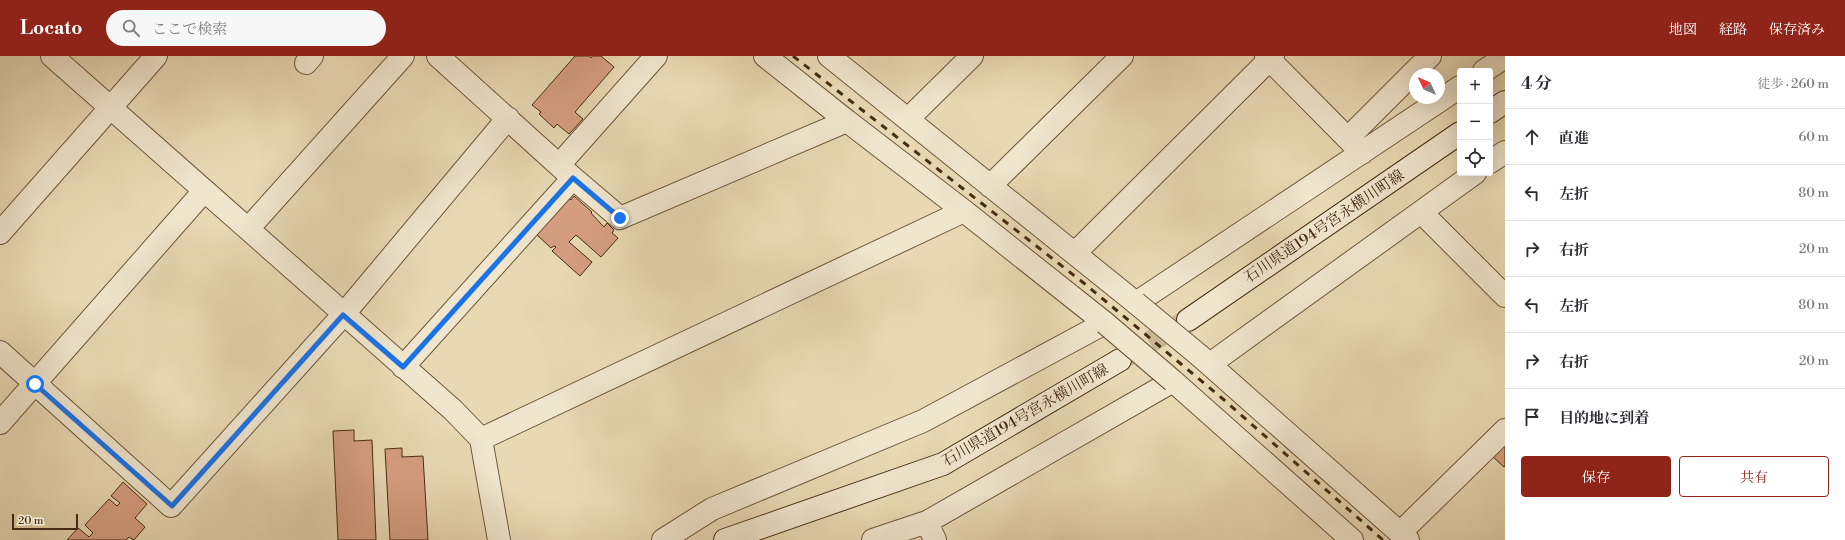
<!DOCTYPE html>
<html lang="ja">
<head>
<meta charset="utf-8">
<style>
	body { margin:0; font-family:"Libre Bodoni","Noto Serif JP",serif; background:#f7f7f7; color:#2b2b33 }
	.controls { position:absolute; right:12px; top:12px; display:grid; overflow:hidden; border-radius:4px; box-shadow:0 4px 16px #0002 }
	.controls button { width:36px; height:36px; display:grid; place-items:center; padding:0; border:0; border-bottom:1px solid #e1e1e2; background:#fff; color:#2b2b33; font:20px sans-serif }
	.compass { position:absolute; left:1409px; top:12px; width:36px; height:36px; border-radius:50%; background:#fff; box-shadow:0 4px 16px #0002; rotate:314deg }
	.scale { position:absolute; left:12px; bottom:10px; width:66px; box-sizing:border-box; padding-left:4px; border:2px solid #462c12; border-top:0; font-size:11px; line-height:14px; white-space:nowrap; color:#462c12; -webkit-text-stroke:3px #f0e6ce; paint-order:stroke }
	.stop { position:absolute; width:12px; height:12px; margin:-9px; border:3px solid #1a73e8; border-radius:50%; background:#fff }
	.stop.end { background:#1a73e8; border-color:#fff; box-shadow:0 1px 4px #0008 }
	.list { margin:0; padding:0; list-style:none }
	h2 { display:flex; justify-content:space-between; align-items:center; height:52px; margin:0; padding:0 16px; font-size:17px }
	h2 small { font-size:13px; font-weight:400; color:#7c7c81 }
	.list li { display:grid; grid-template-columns:26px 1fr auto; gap:12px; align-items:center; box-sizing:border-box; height:56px; padding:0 16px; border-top:1px solid #e1e1e2 }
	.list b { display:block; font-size:15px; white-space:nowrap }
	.list em { font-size:13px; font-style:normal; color:#7c7c81 }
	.actions { display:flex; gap:8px; padding:12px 16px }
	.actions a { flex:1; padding:9px 0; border:1px solid #8f2418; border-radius:4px; text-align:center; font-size:14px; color:#8f2418 }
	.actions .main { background:#8f2418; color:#fff }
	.icon { flex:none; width:22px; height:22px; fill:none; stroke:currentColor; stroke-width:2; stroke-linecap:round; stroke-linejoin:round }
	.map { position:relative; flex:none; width:1505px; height:484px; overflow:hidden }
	header { display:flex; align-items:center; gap:24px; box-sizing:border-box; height:56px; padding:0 20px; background:#8f2418; color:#fff }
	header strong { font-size:19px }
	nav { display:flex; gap:22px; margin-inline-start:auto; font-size:14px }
	.search { width:280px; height:36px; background:#f7f7f7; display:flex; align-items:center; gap:10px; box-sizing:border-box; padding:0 14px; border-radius:22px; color:#7c7c81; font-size:15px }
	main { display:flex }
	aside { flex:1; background:#fff }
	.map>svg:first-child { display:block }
	.building { fill:#d69e81; stroke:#462c12 }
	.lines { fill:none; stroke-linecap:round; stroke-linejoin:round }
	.secondary-tunnel { stroke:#c8b694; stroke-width:22; stroke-dasharray:22 11; stroke-linecap:butt }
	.street-casing { stroke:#6e573a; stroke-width:24 }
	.secondary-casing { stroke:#462c12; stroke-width:24 }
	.street { stroke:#f0e6ce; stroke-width:22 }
	.secondary { stroke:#f0e6ce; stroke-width:22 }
	.rail { stroke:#462c12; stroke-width:3; stroke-dasharray:7 7; stroke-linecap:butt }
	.street-bridge-casing { stroke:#6e573a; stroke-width:24; stroke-linecap:butt }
	.street-bridge { stroke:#f0e6ce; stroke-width:22 }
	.route { stroke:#1a73e8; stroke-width:5 }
	.labels { text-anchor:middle; stroke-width:3; stroke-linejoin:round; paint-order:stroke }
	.street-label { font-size:15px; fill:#462c12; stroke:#f0e6ce }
</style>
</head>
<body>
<header>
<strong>Locato</strong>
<div class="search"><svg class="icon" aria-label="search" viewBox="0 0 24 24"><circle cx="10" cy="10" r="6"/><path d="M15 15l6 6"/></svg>ここで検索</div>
<nav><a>地図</a><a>経路</a><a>保存済み</a></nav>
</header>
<main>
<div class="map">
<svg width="1505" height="484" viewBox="0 0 1505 484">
	<rect width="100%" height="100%" fill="#e8d9b4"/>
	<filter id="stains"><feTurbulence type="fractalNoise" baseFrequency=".005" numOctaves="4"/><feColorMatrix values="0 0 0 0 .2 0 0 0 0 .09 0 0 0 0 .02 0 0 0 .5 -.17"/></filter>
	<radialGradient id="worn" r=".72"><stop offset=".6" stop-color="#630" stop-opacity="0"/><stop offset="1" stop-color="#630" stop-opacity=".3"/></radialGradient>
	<path class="building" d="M575,0h14l2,2 1,-2h9l13,11 -39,45 8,7 -14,15 -12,-10 -3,4 -15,-14 2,-2 -9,-7z
		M574,140l18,16 -1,1 13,14 3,-4 7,7 -2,3 6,5 -17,19 -25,-22 -7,7 23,20 -12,14 -28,-25 4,-4 -2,-1 -3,2 -15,-14 32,-37 3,3z
		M354,374v11l18,-1 4,100h-38l-5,-109z
		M1505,388v22l-1,1 -12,-11z
		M402,392v9l21,-1 5,84h-38l-5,-91z
		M123,426l24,22 -12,14 10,9 -11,13 -5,-3 -3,3h-59l11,-12 11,9 4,-4 -8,-8 24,-26 8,7 3,-3 -9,-7z"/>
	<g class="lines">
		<path class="secondary-tunnel" d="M1121,303l65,-38"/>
		<defs>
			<path id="street" d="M52,0l401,354 28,29 18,101
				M438,0l135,122 47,40 227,-97 117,90 141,112 -182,98 -211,88 -49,31
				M765,0l82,65
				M829,0l307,247 324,-216
				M1266,0l96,97
				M306,7l6,-7
				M1484,15l21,-14
				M908,63l64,-63
				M1348,82l82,-82
				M1490,106l15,-10
				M559,109l97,-109
				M990,130l132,-130
				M1421,156l84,84
				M248,173l155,-173
				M0,177l156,-177
				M1075,197l198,-197
				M0,296l171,154 172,-191 165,-197
				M1200,300l208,184
				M1210,308l265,-191
				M403,311l170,-189
				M0,367l204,-232
				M481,383l483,-228
				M927,466l8,18
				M1400,477l105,-103
				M873,484l54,-18 246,-141 179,159"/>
			<path id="secondary" d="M1490,56l15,-10
				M1188,264l272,-187
				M725,484l218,-76 177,-104"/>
		</defs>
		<use href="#street" class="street-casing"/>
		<use href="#secondary" class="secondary-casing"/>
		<use href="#street" class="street"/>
		<use href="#secondary" class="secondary"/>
		<path class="rail" d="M793,0l292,228 138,115 160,141"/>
		<defs>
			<path id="street-bridge" d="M1136,247l64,53
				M1105,267l68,58"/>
		</defs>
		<use href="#street-bridge" class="street-bridge-casing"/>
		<use href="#street-bridge" class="street-bridge"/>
	</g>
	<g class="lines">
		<path class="route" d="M35,328l137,122 171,-191 60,52 170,-189 47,40"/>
	</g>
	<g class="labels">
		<g class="street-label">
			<text transform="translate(1324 170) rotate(-34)" y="5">石川県道194号宮永横川町線</text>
			<text transform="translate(1025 359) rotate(-30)" y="5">石川県道194号宮永横川町線</text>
		</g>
	</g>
	<rect width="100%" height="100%" filter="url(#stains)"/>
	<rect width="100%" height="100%" fill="url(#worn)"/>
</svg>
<div class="controls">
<button>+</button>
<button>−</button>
<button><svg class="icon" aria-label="locate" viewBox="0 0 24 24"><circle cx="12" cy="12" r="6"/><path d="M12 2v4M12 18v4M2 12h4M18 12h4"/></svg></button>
</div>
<svg class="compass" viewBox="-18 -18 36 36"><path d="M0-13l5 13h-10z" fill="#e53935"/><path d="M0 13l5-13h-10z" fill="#7c7c81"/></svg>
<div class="scale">20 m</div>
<div class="stop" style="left:35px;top:328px"></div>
<div class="stop end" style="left:620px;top:162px"></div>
</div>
<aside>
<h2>4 分<small>徒歩 · 260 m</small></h2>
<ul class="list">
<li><svg class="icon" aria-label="ahead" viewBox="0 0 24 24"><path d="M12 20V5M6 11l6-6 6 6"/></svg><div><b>直進</b></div><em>60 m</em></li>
<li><svg class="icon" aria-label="left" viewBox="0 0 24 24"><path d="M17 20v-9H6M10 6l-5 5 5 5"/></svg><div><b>左折</b></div><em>80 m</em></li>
<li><svg class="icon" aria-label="right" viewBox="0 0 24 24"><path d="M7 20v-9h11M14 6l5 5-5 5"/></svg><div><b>右折</b></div><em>20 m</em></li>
<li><svg class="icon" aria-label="left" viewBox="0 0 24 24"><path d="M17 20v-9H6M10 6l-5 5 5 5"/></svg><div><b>左折</b></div><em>80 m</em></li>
<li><svg class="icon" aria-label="right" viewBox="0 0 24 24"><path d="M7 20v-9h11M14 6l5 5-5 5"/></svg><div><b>右折</b></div><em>20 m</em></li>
<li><svg class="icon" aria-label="arrive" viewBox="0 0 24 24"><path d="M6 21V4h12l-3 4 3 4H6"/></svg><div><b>目的地に到着</b></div></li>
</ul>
<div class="actions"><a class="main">保存</a><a>共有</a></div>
</aside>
</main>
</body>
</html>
